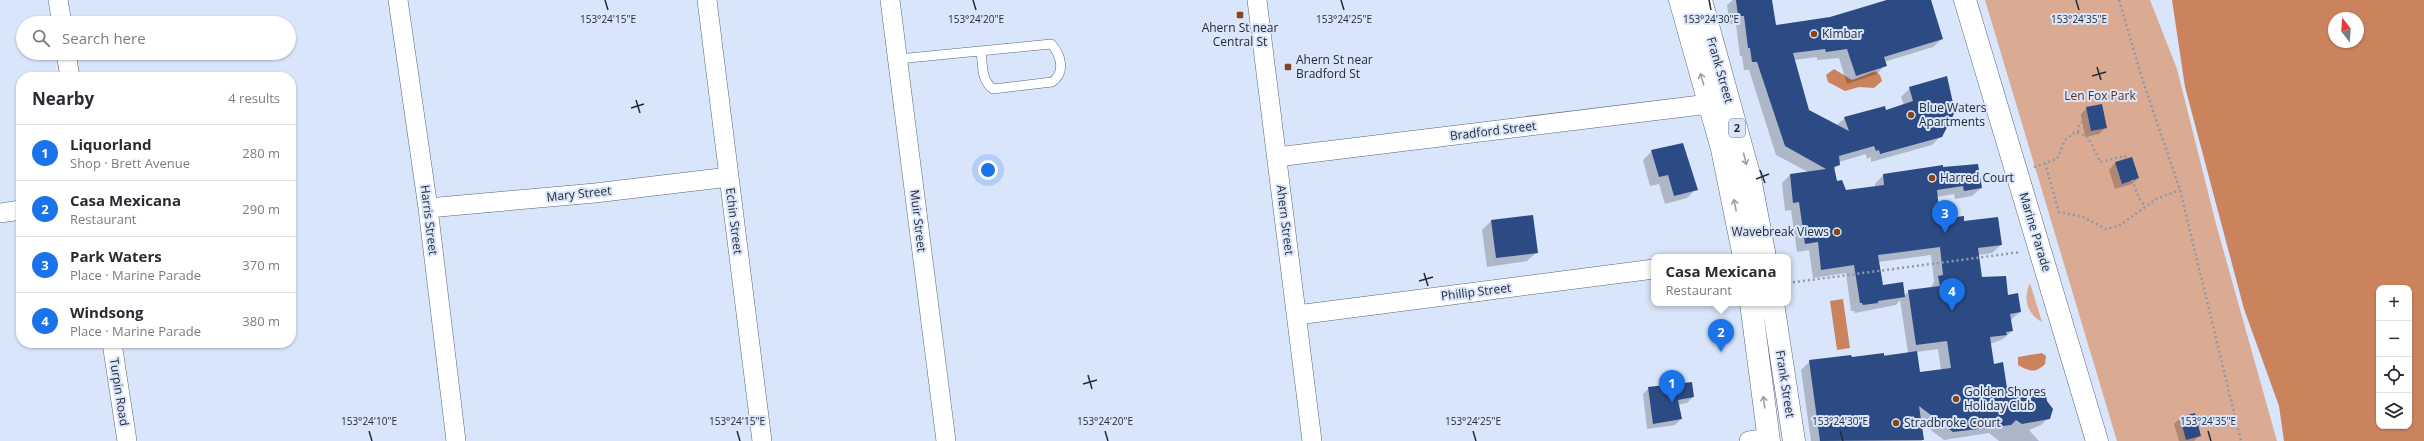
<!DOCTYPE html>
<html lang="en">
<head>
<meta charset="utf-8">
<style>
	body { margin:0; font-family:"Open Sans",sans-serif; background:#f2f2f3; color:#2b2b33 }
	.controls { position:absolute; right:12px; bottom:12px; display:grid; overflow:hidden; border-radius:8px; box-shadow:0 1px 3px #0004 }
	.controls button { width:36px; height:36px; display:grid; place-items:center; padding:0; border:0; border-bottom:1px solid #e1e1e2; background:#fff; color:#2b2b33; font:20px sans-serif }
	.compass { position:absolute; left:2328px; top:12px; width:36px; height:36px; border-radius:50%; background:#fff; box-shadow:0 1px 3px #0004; rotate:343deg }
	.you { position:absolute; left:988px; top:170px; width:14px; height:14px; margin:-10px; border:3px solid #fff; border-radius:50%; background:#1a73e8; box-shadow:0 0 0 6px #1a73e833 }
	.badge { display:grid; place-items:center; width:26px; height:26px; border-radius:50%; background:#1a73e8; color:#fff; font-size:13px; font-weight:700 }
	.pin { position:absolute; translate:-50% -33px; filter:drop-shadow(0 1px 2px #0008) }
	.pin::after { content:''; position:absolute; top:21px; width:14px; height:12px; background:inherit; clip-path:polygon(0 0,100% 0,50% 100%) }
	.popup { position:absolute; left:1651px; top:254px; width:140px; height:52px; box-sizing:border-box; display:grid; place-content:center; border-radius:8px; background:#fff; filter:drop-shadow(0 1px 3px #0005); font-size:13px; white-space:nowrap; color:#7c7c81 }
	.popup b { font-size:15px; color:#2b2b33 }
	.popup::after { content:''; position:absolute; left:50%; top:100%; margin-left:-8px; border:8px solid transparent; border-top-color:#fff }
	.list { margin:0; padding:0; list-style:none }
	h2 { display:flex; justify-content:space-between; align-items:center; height:52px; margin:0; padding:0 16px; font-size:17px }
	h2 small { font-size:13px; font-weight:400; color:#7c7c81 }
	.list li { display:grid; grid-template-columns:26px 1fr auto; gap:12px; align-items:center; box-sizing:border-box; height:56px; padding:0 16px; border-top:1px solid #e1e1e2 }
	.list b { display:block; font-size:15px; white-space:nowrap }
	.list p { margin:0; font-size:13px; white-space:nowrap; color:#7c7c81 }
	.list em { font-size:13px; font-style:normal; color:#7c7c81 }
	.icon { flex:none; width:22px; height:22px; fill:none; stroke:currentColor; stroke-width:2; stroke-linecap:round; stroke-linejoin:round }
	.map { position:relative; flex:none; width:2424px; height:441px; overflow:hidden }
	.search { position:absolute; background:#fff; box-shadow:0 1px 3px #0004; left:16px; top:16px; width:280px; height:44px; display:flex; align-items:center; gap:10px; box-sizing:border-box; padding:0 14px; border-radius:22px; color:#7c7c81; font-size:15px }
	.panel { position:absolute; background:#fff; box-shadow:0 1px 3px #0004; left:16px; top:72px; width:280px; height:276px; border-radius:16px }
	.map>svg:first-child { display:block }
	.green { fill:#daaa92 }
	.water { fill:#cb835d; fill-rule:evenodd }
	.shadow { fill:#0003; fill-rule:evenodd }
	.building { fill:#2c4b84 }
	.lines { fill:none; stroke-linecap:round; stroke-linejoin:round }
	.service-casing { stroke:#58657c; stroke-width:10 }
	.minor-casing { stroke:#58657c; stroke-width:20 }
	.tertiary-casing { stroke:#58657c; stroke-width:23 }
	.trunk-casing { stroke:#58657c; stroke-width:23 }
	.path { stroke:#9099aa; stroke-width:2.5; stroke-dasharray:2 3; stroke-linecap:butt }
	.service { stroke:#fff; stroke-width:9 }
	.minor { stroke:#fff; stroke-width:19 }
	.tertiary { stroke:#fff; stroke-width:22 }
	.trunk { stroke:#fff; stroke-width:22 }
	.oneway { stroke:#9d9fa4 }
	.ticks { fill:none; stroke:#252a34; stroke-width:1.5 }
	.poi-dot { fill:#874319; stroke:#d9e5fa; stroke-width:1.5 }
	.labels { text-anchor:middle; stroke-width:4; stroke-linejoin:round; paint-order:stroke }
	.shield { fill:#d9e5fa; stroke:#5b626f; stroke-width:1 }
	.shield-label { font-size:11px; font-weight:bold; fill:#252a34 }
	.poi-label { font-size:12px; fill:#252a34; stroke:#d9e5fa; text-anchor:start }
	.street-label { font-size:12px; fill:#252a34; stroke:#d9e5fa }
	.park-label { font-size:12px; fill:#603014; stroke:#d9e5fa }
	.ticks-label { font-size:10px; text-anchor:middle; fill:#252a34; stroke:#d9e5fa; stroke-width:4; stroke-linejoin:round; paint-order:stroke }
</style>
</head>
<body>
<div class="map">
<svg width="2424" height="441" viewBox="0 0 2424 441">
	<rect width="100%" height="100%" fill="#d9e5fa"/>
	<path class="green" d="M1985,0h165l27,69 39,155 61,217h-160z
		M2030,283l12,39c-16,-9 -19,-24 -12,-39z"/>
	<path class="water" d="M2172,0h252v441h-140l-5,-35 -35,-97 -59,-222zM2334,18h24v24h-24zM2379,288h30v138h-30z
		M1834,69l18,11 23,-9 5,4 2,6 -8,7 -15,-1 -14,4 -17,-9 -2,-7z
		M1843,299l7,49 -13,2 -7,-49z
		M2042,353l4,3 -1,8c-10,10 -16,7 -27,1v-8z"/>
	<path class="shadow" d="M1733,0h38l4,26 55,-8 56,-18h45l11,39 -9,8 -49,15 1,3 -8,9 -30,10 -8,-26 -22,2v-3l-23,3 14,51 28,15 9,-8 41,-7 18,-6 -3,-8 9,-9 31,48 -9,9 -61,17v-5l-4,2 -1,-5 -27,8 -5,8 3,12 8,9 30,-3v-4l8,-9 60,-6 38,19 -9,8 -17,3 -1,-5 -17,3 2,23 25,2 37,23 -9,8 -14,2 3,23 26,18 13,16 -10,9 2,10 -9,8 -13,5 3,21 13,23 9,7 14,5 6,-6 15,22 -9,9 -12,5 10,11h-40l-10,-8 -45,7 -24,-18 2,19h-111l-10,-71 9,-9 98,-8 -8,-53 -4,5 -41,8 -1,-2h-3l-5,-38 -33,5 -4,-28 -12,2 -6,-42 -6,1 -3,-28 8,-8 18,-3 -32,-17 -27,-85h-5l-2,-14h-2l-4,-32h-6l-3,-19zM1931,255l3,26 -3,7 -22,3 -5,5 -22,-10 -4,-24zM1938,349l3,21 -22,3 -3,-21z
		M2087,108l19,19 -7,7 -14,3 -4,-23z
		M1652,151l44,38 -9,9 -22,6 -6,-20 -9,2 -7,-26z
		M2132,158l6,20 -6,6 -17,5 -6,-19 6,-7z
		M1491,221l46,31 -10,9 -40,6 -5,-37z
		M1649,388l44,9 -6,6 -9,2 3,14 -6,6 -28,4 -4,-35z
		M2180,418l19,18 -5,5h-15l-5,-17z"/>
	<path class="building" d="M1736,0h36l4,25 54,-8 57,-17h44l12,39 -59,18 3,9 -31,10 -9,-27 -21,3 -1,-3 -32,4 16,57 40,21 -5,-14 41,-11 1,4 27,-9 -4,-14 38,-11 8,36 -13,25 -62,17 -1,-4 -3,1 -2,-5 -35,10 1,9 -6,2 3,14 5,-1 4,10 38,-5 -1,-11 60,-9v2l35,-3 4,24 -18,3 -1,-5 -26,4 3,29 24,-3v5l34,-4 4,28 -24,3 4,29 24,-1 2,19 10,-2 3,19 -11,2 3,17 -7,1 1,3 -17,2 4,27 9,-2 4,26 9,6 14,5 4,-6 11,-2 2,10 6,8 -3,10 -28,5 -6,-4 -5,5 -58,7 -34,-26 5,34 -104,1 -11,-81 42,-5 1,2 32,-4v3l33,-5 3,21 31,-4 -4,-27 -31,4 -8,-55 32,-4 -2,-10 5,-1 -3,-28 -62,8 5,30 20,-3 2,15 -27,4v2l-15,2 -1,-2h-2l-6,-38 -33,5 -3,-28 -13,2 -6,-42 -6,1 -3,-29 36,-5 -41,-23 -28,-84h-5l-2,-14h-2l-4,-32h-6z
		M2102,104l5,24 -16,3 -5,-24z
		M1683,143l15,47 -24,6 -6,-21 -9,2 -8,-27z
		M2132,157l7,21 -17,6 -7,-22z
		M1533,215l5,38 -42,5 -5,-38z
		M1692,382l2,15 -16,3 4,19 -29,5 -5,-37z
		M2195,413l6,23 -15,4 -6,-23z"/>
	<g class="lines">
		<defs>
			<path id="service" d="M898,59l153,-15c10,10 15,29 1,38l-59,7c-12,-9 -10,-23 -12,-38"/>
			<path id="minor" d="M58,0l4,23
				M398,0l30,208 28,233
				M707,0l55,441
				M890,0l56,441
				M1257,0l55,441
				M66,53l4,24
				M1277,157l432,-53
				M428,208l167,-15 134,-16
				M0,213l21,-3
				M1297,315l357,-46
				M112,343l15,98
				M1749,441l20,-3"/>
			<path id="tertiary" d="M1965,0l132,441"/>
			<path id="trunk" d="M1680,0l42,149 22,108
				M1701,0l49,178 15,79
				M1751,303l18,138
				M1773,303l21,138"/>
		</defs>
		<use href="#service" class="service-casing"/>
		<use href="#minor" class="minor-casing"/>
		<use href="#tertiary" class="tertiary-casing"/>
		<use href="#trunk" class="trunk-casing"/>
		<path class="path" d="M2119,0l23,78 38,112 61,251
			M2078,132l1,-7 9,-8
			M2045,163l14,49 24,5 23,12 13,-3 37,-27 24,-9
			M2034,167l23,-8 8,-19 10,-8 13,5 12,25 25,-6 1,3
			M2132,180l7,18 6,8
			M1788,283l233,-31"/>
		<use href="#service" class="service"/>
		<use href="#minor" class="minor"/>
		<use href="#tertiary" class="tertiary"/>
		<use href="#trunk" class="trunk"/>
	</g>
	<defs><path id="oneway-shaft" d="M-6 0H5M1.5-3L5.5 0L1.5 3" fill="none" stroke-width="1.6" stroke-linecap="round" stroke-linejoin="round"/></defs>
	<g class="oneway">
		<use href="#oneway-shaft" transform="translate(1702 79) rotate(-106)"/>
		<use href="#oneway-shaft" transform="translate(1745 159) rotate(76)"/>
		<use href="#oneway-shaft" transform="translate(1735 205) rotate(-101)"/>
		<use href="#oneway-shaft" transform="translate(1764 402) rotate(-98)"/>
	</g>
	<path class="ticks" d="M605,0l3,10M973,0l3,10M1341,0l3,10M1709,0l2,10M2076,0l3,10M2097,67l4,13M2092,76l14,-4M636,100l4,13M631,108l13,-4M1760,170l5,13M1756,179l13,-5M1424,273l4,13M1419,281l14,-4M1088,375l4,14M1083,384l14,-4M369,431l3,10M737,431l3,10M1105,431l3,10M1473,431l3,10M1840,431l3,10M2208,431l3,10"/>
	<g class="poi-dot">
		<rect x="1236" y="11" width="8" height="8" rx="2"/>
		<circle cx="1814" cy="34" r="4"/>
		<rect x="1284" y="63" width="8" height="8" rx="2"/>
		<circle cx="1911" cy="115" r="4"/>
		<circle cx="1932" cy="178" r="4"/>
		<circle cx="1837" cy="232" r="4"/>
		<circle cx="1956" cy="399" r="4"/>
		<circle cx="1896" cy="423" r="4"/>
	</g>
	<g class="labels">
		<rect class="shield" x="1729" y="119" width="16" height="18" rx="3"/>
		<g class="shield-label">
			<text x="1737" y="132">2</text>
		</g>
		<g class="poi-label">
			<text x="1240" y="32" text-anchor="middle">Ahern St near<tspan x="1240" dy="14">Central St</tspan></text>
			<text x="1822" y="38">Kimbar</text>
			<text x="1296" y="64">Ahern St near<tspan x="1296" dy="14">Bradford St</tspan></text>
			<text x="1919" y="112">Blue Waters<tspan x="1919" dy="14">Apartments</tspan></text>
			<text x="1940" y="182">Harred Court</text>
			<text x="1829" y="236" text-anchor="end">Wavebreak Views</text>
			<text x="1964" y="396">Golden Shores<tspan x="1964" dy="14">Holiday Club</tspan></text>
			<text x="1904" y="427">Stradbroke Court</text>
		</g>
		<g class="street-label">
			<text transform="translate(1720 70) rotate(74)" y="4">Frank Street</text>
			<text transform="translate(1493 131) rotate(-7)" y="4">Bradford Street</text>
			<text transform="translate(579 194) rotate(-6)" y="4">Mary Street</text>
			<text transform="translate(429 220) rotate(83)" y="4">Harris Street</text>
			<text transform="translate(1285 220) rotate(83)" y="4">Ahern Street</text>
			<text transform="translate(734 221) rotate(83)" y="4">Echin Street</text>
			<text transform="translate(918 221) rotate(83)" y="4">Muir Street</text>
			<text transform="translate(2035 232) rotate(73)" y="4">Marine Parade</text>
			<text transform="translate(1476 292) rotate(-7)" y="4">Phillip Street</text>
			<text transform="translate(1785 384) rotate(81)" y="4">Frank Street</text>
			<text transform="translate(119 392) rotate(81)" y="4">Turpin Road</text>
		</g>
		<g class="park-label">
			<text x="2100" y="100">Len Fox Park</text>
		</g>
	</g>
	<g class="ticks-label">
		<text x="608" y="23">153°24'15"E</text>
		<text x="976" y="23">153°24'20"E</text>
		<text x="1344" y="23">153°24'25"E</text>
		<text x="1711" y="23">153°24'30"E</text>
		<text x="2079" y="23">153°24'35"E</text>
		<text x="369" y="425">153°24'10"E</text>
		<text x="737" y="425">153°24'15"E</text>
		<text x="1105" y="425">153°24'20"E</text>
		<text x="1473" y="425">153°24'25"E</text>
		<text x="1840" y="425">153°24'30"E</text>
		<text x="2208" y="425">153°24'35"E</text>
	</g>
</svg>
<div class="controls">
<button>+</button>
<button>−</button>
<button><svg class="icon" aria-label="locate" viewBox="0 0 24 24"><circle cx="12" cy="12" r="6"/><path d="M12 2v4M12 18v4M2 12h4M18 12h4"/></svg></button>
<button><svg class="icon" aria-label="layers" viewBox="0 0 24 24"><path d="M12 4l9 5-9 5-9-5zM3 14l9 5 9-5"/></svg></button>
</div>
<svg class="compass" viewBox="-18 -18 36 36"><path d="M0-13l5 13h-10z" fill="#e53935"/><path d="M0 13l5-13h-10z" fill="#7c7c81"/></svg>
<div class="you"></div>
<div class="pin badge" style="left:1672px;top:403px">1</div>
<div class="pin badge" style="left:1721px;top:352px">2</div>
<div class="popup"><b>Casa Mexicana</b>Restaurant</div>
<div class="pin badge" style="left:1945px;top:233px">3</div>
<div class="pin badge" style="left:1952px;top:311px">4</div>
<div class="search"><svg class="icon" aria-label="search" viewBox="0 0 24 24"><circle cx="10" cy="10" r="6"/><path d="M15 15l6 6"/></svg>Search here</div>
<section class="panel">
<h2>Nearby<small>4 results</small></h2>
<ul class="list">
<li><span class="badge">1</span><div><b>Liquorland</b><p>Shop · Brett Avenue</p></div><em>280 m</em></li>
<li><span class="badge">2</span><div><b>Casa Mexicana</b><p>Restaurant</p></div><em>290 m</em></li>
<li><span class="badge">3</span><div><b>Park Waters</b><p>Place · Marine Parade</p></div><em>370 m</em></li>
<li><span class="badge">4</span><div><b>Windsong</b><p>Place · Marine Parade</p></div><em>380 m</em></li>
</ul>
</section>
</div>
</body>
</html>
